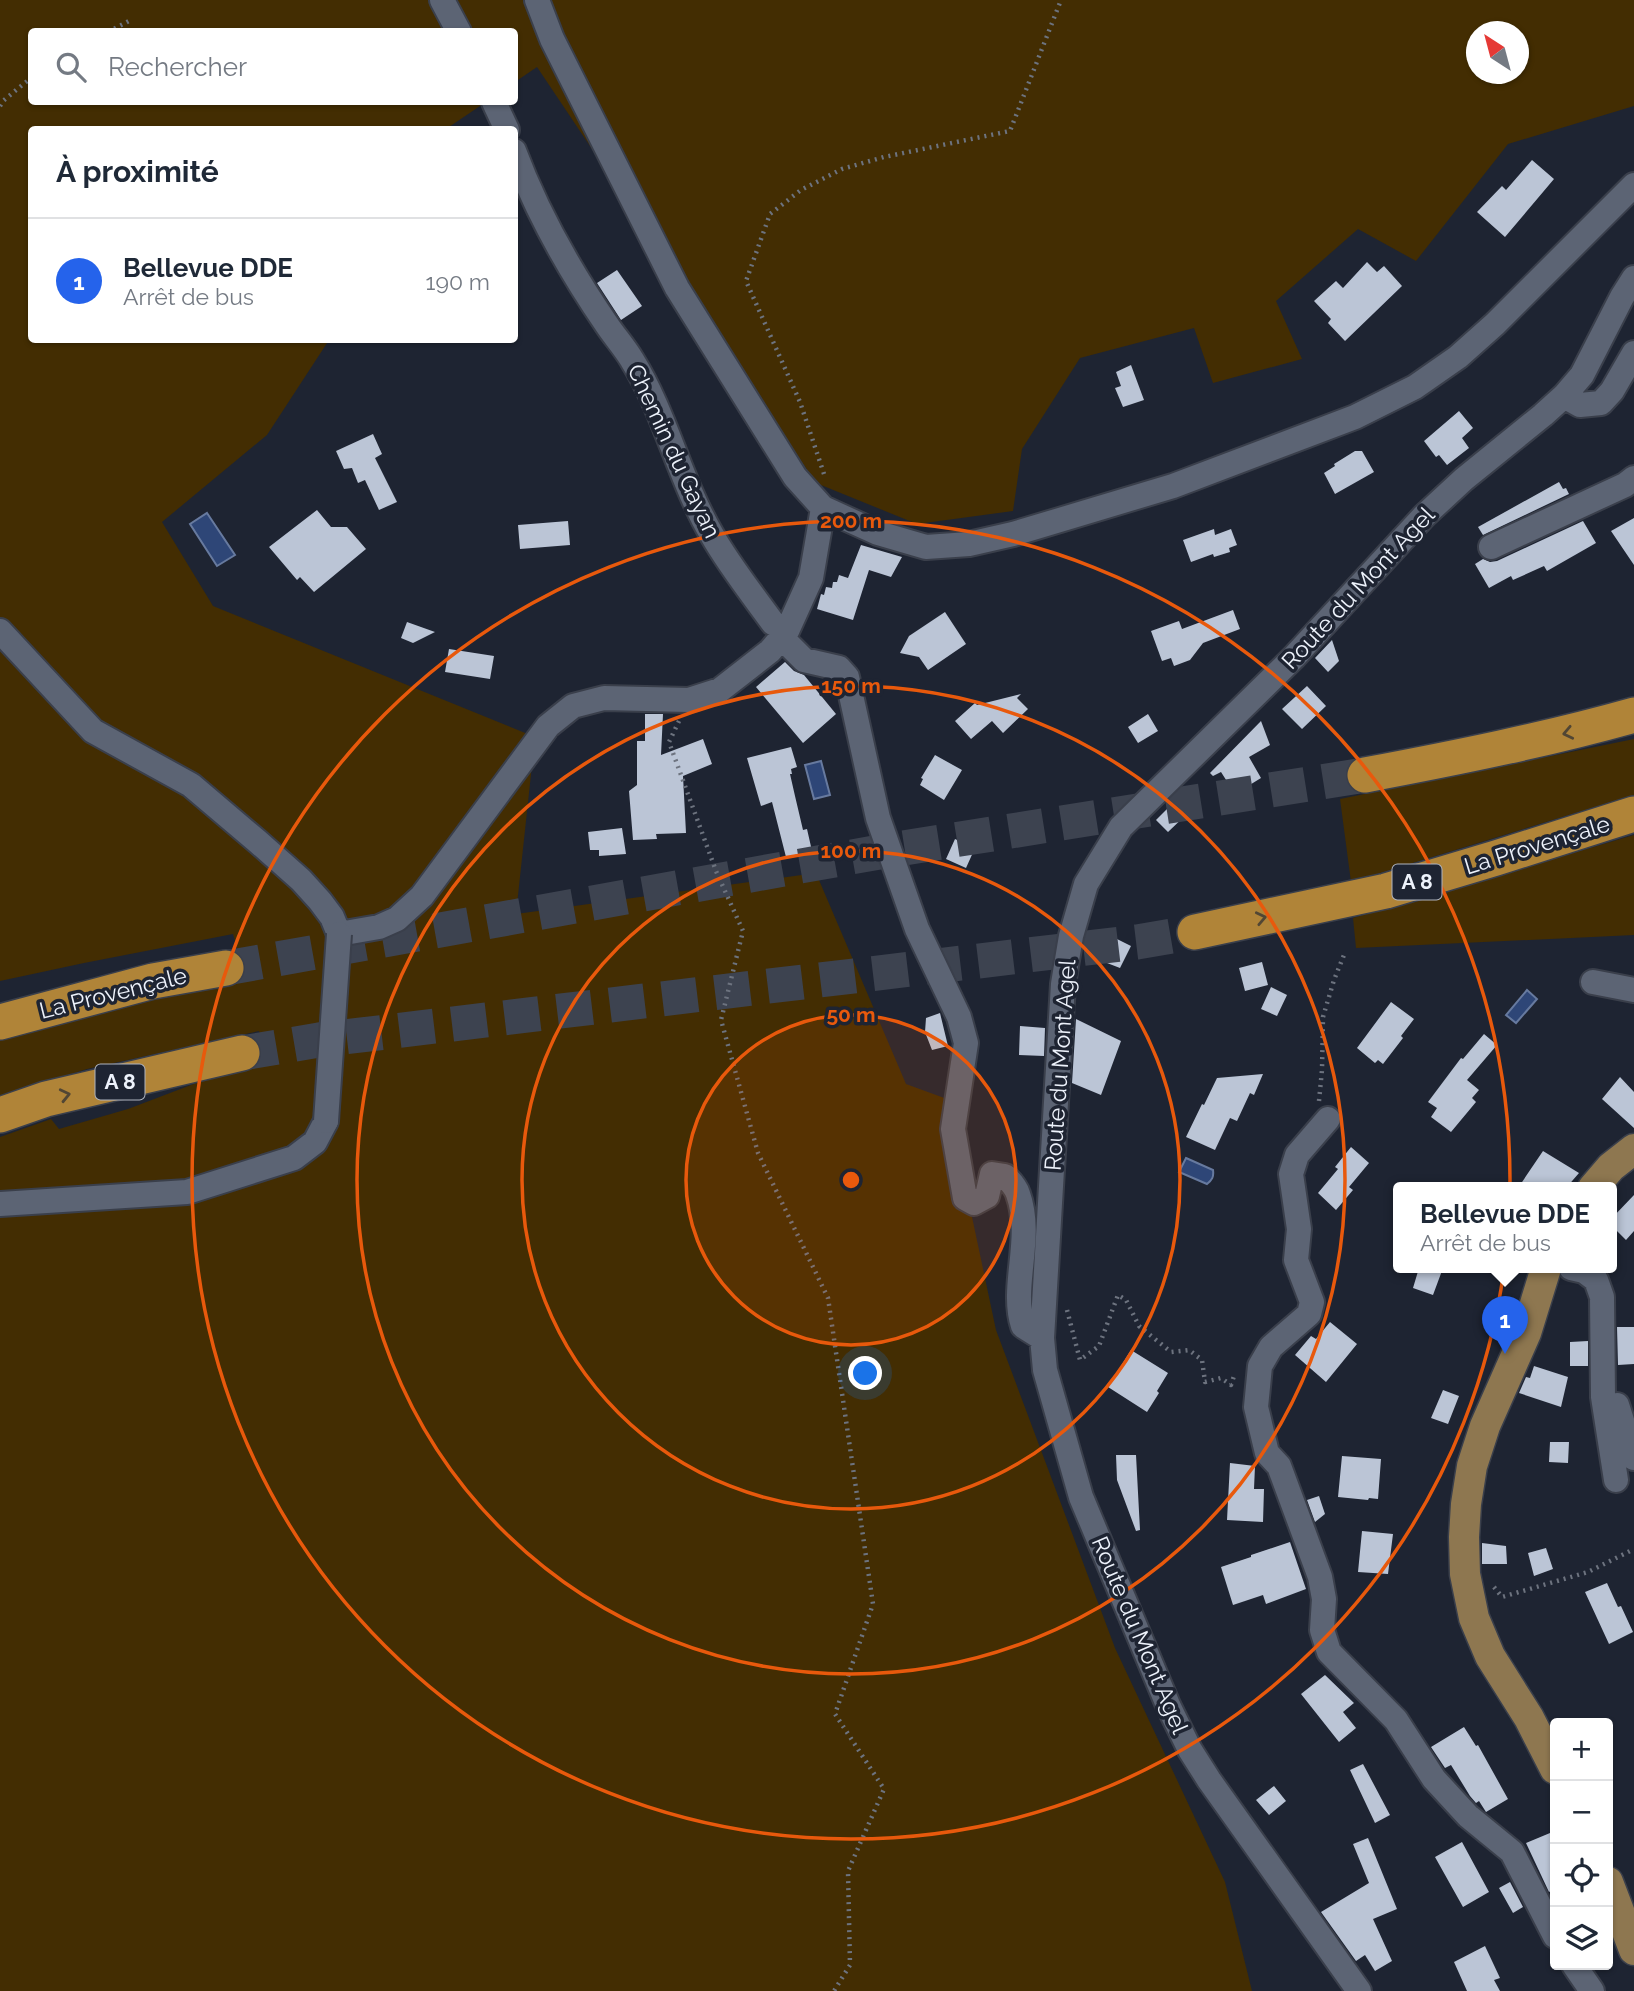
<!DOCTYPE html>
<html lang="fr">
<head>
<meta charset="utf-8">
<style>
	body { margin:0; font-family:Raleway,sans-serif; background:#f6f6f7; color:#1f2937 }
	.controls { position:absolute; right:21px; bottom:21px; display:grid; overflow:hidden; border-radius:7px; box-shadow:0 2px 5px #0004 }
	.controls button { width:63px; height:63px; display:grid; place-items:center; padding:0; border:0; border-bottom:2px solid #e0e1e3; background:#fff; color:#1f2937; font:35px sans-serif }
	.compass { position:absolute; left:1466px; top:21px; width:63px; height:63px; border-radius:50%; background:#fff; box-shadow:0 2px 5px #0004; rotate:324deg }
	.you { position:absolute; left:866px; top:1374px; width:24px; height:24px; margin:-18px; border:5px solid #fff; border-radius:50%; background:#1a73e8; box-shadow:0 0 0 10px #1a73e833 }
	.badge { display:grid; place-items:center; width:46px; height:46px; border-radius:50%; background:#2563eb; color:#fff; font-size:23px; font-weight:700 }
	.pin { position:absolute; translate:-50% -58px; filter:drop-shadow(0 2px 4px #0008) }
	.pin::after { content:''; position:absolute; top:37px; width:24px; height:21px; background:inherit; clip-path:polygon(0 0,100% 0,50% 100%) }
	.popup { position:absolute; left:1393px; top:1182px; width:224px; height:91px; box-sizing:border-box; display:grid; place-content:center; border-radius:7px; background:#fff; filter:drop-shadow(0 2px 5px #0005); font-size:23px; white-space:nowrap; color:#747a83 }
	.popup b { font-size:26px; color:#1f2937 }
	.popup::after { content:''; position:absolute; left:50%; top:100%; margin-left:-14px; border:14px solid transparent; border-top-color:#fff }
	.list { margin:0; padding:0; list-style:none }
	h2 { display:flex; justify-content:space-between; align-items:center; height:91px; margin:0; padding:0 28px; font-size:30px }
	h2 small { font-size:23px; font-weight:400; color:#747a83 }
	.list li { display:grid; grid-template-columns:46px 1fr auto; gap:21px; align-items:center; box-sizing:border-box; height:126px; padding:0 28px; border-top:2px solid #e0e1e3 }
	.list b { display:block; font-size:26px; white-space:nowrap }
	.list p { margin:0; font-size:23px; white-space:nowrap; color:#747a83 }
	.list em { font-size:23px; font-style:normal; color:#747a83 }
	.icon { flex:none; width:38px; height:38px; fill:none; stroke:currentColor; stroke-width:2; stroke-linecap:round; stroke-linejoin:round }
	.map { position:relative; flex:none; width:1634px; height:1991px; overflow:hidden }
	.search { position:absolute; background:#fff; box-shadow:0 2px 5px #0004; left:28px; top:28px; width:490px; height:77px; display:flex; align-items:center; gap:18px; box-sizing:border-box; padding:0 24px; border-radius:7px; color:#747a83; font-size:26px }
	.panel { position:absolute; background:#fff; box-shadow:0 2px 5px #0004; left:28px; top:126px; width:490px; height:217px; border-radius:7px }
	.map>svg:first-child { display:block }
	.green { fill:#432d02; fill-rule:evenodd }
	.water { fill:#2e4677; stroke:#677a9f; stroke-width:2 }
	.building { fill:#bbc5d6 }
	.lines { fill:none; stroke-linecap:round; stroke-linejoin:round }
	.highway-tunnel { stroke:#3d4350; stroke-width:35; stroke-dasharray:35 18; stroke-linecap:butt }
	.minor-casing { stroke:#3a3f4b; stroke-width:28 }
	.major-casing { stroke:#3a3f4b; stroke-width:33 }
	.highway-casing { stroke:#3a3f4b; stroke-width:38 }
	.path { stroke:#6d737f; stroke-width:4.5; stroke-dasharray:2 5; stroke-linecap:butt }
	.minor { stroke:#5c6474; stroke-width:24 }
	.major { stroke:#8e7750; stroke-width:30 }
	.highway { stroke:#b08438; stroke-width:35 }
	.minor-bridge-casing { stroke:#3a3f4b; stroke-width:28; stroke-linecap:butt }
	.minor-bridge { stroke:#5c6474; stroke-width:24 }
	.oneway { stroke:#514634 }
	.ring { fill:none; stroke:#e8590c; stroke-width:3.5 }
	.labels { text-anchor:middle; stroke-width:7; stroke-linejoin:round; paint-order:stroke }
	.shield { fill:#1e2432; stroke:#afb4bf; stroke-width:2 }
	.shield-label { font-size:21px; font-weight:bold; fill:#edf2fb }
	.street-label { font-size:23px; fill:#edf2fb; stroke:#1e2432 }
	.centre { fill:#e8590c; stroke:#1e2432; stroke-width:3.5 }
	.ring-label { font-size:21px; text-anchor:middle; font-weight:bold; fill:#e8590c; stroke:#1e2432; stroke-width:7; stroke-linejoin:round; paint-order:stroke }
</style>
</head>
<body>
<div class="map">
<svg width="1634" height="1991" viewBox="0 0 1634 1991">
	<rect width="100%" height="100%" fill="#1e2432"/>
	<path class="green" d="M0,0h1634v106l-126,38 -92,117 -58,-32 -82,72 26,58 -89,24 -19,-55 -114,30 -58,91 -9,62 -96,13 -101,-41 -279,-416 -22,15 -1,-50h-482v70h454l-40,27 -414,1v210h297l-62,95 -105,87 51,84 322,131 -19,177 300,-41 90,211 41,15 49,231 119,318 110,234 27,109h-1252v-854l51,-18 8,10 69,-20 84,-32 53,-15 -6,-31 -172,38 -87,27v-57l110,-31 135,-33 -12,-41 -149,29 -84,18zM1476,32h42v42h-42z
		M1634,739v56l-283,87 -11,-83z
		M1634,835v100l-278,13 -3,-30z"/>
	<path class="water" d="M207,513l28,42 -18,11 -27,-42z
		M821,761l9,34 -16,4 -9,-34z
		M1527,990l10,9 -21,24 -10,-8z
		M1186,1158l27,12c1,7 -1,10 -6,14l-28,-12z"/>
	<path class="building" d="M1532,160l22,19 -49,58 -28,-25 25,-26 4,4z
		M1367,262l10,10 7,-6 18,20 -57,55 -17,-18 3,-4 -17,-18 22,-20 7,7z
		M617,270l25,36 -21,14 -24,-37z
		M1131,365l13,35 -21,7 -8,-19 6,-2 -5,-14z
		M1459,411l14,17 -11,10 7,10 -22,17 -8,-10 -3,2 -12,-16z
		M373,434l9,20 -7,4 22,44 -18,8 -14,-30 -7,3 -6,-15 -8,1 -8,-18z
		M1355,451h7l12,21 -39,22 -11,-21 11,-7 -1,-2z
		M1559,482l4,7 3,-1 3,6 -86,41 -5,-8z
		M317,510l14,17h16l19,22 -52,43 -14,-15 -3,3 -28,-33z
		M1634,518v47l-23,-34z
		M568,521l2,24 -50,4 -2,-24z
		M1583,521l13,22 -49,28 -3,-5 -31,14 -2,-4 -22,12 -14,-24 8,-5 7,3 7,-1z
		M1214,529l1,6 16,-6 6,16 -8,3 1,4 -16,5 -1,-3 -22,8 -8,-22z
		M861,545l41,12 -11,20 -22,-7 -16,50 -36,-11 4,-15 3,1 2,-8 6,1 1,-6h4l2,-7 9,3z
		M1233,610l7,19 -37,14 -13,17 -16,6 -3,-8 -9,3 -11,-30 28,-10 3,8z
		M945,612l21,32 -38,26 -9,-13 -19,-4 9,-17z
		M407,622l28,10 -22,11 -12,-5z
		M1332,640l7,21 -11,11 -13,-14z
		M449,649l45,7 -4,23 -45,-7z
		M785,662l9,9 10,4 32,39 -33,29 -47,-56z
		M1307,686l19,20 -24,23 -20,-20z
		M1021,694l-4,4 11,11 -25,24 -11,-12 -21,18 -16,-18 20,-18 2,2z
		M645,714h18l-2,41 42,-16 9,25 -29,12 3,57 -30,1 1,5 -24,1 -4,-49 8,-6v-44h8z
		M1148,714l10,17 -20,12 -10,-16z
		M1261,721l9,24 -21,12 12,21 -26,16 -14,-22 -8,4 -3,-3z
		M791,747l6,20 -6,2 1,5h-2l5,22 8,34 4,-1 5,22 -26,6 -14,-55 -11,4 -14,-48z
		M935,755l27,15 -18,30 -24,-15 3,-6 -2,-1z
		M1177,799l12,13 -21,20 -12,-12z
		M622,828l4,26 -27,2v-6h-9l-2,-18z
		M955,839l20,9 -9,20 -20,-9z
		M1107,934l24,12 -11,22 -26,-10z
		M1262,962l6,23 -23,6 -6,-23z
		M1271,987l16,8 -10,21 -16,-7z
		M1391,1002l23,17 -13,17 2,2 -20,26 -5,-4 -3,3 -18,-15z
		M940,1013l8,33 -16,4 -7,-18 1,-14z
		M1076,1019l45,22 -20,54 -29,-12z
		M1020,1026l25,2 -1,28 -25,-1z
		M1484,1034l13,11 -30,35 12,10 -7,8 4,4 -25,30 -20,-15 6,-9 -9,-6 33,-44 2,1z
		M1263,1074l-9,21 -4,-2 -13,28 -7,-3 -15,32 -29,-13 16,-33 2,1 13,-27z
		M1620,1077l14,15v36l-32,-29z
		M1351,1147l18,16 -20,24 4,3 -17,20 -18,-17 20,-24 -3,-2z
		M1543,1151l36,22 -13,15h-48z
		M1634,1195v36l-8,9 -14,-14v-8z
		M1419,1268h24l-10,27 -20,-7z
		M1330,1322l27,22 -31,38 -31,-27 16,-19 5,3z
		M1617,1327h17v37l-16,1z
		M1588,1341v25h-18v-24z
		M1131,1350l37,23 -11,18 2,2 -12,19 -39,-25z
		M1534,1366l34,11 -7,30 -42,-14 7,-16 4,1z
		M1443,1390l16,6 -11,28 -17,-6z
		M1550,1442h19l-1,21 -19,-1z
		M1116,1455h20l4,75 -4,1 -19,-51z
		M1342,1456l39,3 -3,40 -9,-1 -1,2 -30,-3z
		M1230,1463l25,3 -1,23h10l-1,33 -36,-2z
		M1319,1496l6,18 -10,8 -8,-22z
		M1362,1531l31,3 -5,40 -30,-2z
		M1290,1542l16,47 -40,15 -3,-9 -30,10 -12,-38 30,-10v-2z
		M1482,1543l24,3 1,18h-25z
		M1546,1548l7,21 -19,7 -6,-23z
		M1607,1583l11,24 3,-1 12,26 -24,12 -24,-52z
		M1325,1675l29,28 -11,9 13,16 -17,14 -38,-48z
		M1464,1727l12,19 2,-1 30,54 -22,13 -7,-11 -3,2 -6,-7 -19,-31 -6,3 -14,-21z
		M1363,1764l27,51 -15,8 -25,-53z
		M1274,1786l12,15 -17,14 -13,-15z
		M1550,1833l5,12v44l-6,3 -23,-49z
		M1368,1838l29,71 -24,10 19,42 -17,10 -10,-16 -9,6 -35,-49 48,-29 -16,-39z
		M1462,1842l27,50 -26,15 -28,-50z
		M1510,1882l13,25 -10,6 -14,-25z
		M1485,1946l15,32 -6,2 6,11h-33l-13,-29z"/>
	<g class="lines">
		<path class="highway-tunnel" d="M226,968l665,-118 474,-75
			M242,1053l77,-13 818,-98 58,-10"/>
		<defs>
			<path id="minor" d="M442,0l17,32
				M537,0l15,39 125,249 118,189 28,31 55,25 48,14 43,-3 44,-10 160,-48 182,-69 60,-30 43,-30 37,-33 139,-139
				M494,102l13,28
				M514,151c23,62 56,120 93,174 8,12 18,23 25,35 34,54 47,119 80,175 17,30 40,59 61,88l14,8
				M1564,396l16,9 21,-2 11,-12 22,-38
				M1491,547l134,-62 9,-7
				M0,631l93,100 98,54 66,56 44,39 19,21 12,16 7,17 40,-7 18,-8 25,-23 126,-170 25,-20 31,-8 85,2 31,-10 50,-39 17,-20 24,-53 12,-70
				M782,638l22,22 35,8 8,9 31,141 39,111 42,88 7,26 -13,86 12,69 9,5 13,-7 5,-22 13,2c5,5 11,11 13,18 16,45 -8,92 5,132l19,12
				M1593,982l41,8
				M1328,1119l-31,36 -6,19 8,55 -3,31 16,42 -3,12 -38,33 -11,19 -4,41 11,46 12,13 41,111 4,22 -2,31 7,22 67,68 38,59 34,37 44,36 43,84
				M0,1204l187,-12 107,-34 21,-16 11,-21
				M1571,1268l13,3 12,9 6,17 1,100 13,83
				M1617,1405l17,53
				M1574,1965l18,26
				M1359,1991l-150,-211 -19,-30 -22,-45 -87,-208 -36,-127 -3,-32 21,-354 8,-48 15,-52 35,-57 173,-170 130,-141 40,-37 79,-64 21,-19 18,-21 40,-78 12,-19"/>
			<path id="major" d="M1593,1188l18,-21 23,-18
				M1546,1268l-20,65 -41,93 -13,40 -6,38 -2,33 1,37 9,44 16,38 39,62 26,51
				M1608,1882l26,68"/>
			<path id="highway" d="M1365,775c90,-17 180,-35 269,-60
				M1195,932l191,-41 110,-33 138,-44
				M0,1022l153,-41 73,-13
				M0,1115l46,-16 196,-46"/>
		</defs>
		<use href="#minor" class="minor-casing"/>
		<use href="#major" class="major-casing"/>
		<use href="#highway" class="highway-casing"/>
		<path class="path" d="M108,32l23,-12
			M0,106l3,-5 29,-24
			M824,474l-24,-72 -54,-121 24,-67 31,-24 41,-21 42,-12 126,-26 51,-131
			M679,721l-10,21 47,129 27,60 -22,89 37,133 70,145 45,306 -38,110 49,75 -36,82 2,94 -16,26
			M1319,1101l3,-31 1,-53 11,-37 10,-25
			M1067,1310l13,50 19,-14 19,-51 8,5 13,26 32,26 18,-2 13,10 3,22 16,-4 10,7 4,-12
			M1494,1587l8,10 86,-25 46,-23"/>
		<use href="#minor" class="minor"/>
		<use href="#major" class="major"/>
		<use href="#highway" class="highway"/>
		<defs>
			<path id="minor-bridge" d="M326,1121l13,-187"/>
		</defs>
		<use href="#minor-bridge" class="minor-bridge-casing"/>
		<use href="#minor-bridge" class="minor-bridge"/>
	</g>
	<defs><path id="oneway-chevron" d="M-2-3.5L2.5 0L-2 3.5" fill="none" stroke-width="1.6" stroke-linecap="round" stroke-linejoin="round" transform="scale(1.75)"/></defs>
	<g class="oneway">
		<use href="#oneway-chevron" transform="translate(1568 733) rotate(168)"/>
		<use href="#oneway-chevron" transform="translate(1261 918) rotate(-12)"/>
		<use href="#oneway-chevron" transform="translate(65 1095) rotate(-13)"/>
	</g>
	<circle cx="851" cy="1180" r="165" fill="#e8590c" fill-opacity=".12"/>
	<g class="ring">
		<circle cx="851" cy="1180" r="165"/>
		<circle cx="851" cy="1180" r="329"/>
		<circle cx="851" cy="1180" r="494"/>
		<circle cx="851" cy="1180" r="659"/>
	</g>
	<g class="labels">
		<g class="shield">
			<rect x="1392.5" y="864.5" width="49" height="35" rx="5"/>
			<rect x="95.5" y="1064.5" width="49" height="35" rx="5"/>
		</g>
		<g class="shield-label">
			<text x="1417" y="889">A 8</text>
			<text x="120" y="1089">A 8</text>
		</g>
		<g class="street-label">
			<text transform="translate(674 451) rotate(65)" y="8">Chemin du Gayan</text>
			<text transform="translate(1358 588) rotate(-47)" y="8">Route du Mont Agel</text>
			<text transform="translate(1537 845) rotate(-17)" y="8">La Provençale</text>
			<text transform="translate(113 993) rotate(-14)" y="8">La Provençale</text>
			<text transform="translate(1060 1065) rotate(-86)" y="8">Route du Mont Agel</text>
			<text transform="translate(1140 1635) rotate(67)" y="8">Route du Mont Agel</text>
		</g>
	</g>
	<circle cx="851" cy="1180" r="10" class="centre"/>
	<g class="ring-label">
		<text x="851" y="528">200 m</text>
		<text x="851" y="693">150 m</text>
		<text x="851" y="858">100 m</text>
		<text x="851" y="1022">50 m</text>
	</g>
</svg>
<div class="controls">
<button>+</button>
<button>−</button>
<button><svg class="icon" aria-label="locate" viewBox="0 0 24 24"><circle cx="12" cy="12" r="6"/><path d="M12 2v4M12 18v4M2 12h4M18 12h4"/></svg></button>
<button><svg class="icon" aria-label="layers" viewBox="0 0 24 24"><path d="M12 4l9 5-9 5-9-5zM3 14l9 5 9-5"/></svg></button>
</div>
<svg class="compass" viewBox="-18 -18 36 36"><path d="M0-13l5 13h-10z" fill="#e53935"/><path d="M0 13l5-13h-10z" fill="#747a83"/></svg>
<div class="you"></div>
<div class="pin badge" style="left:1505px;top:1354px">1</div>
<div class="popup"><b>Bellevue DDE</b>Arrêt de bus</div>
<div class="search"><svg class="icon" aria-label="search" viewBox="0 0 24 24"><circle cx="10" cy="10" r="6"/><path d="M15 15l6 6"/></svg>Rechercher</div>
<section class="panel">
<h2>À proximité<small></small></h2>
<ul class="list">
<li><span class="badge">1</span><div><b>Bellevue DDE</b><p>Arrêt de bus</p></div><em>190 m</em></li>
</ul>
</section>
</div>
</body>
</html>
